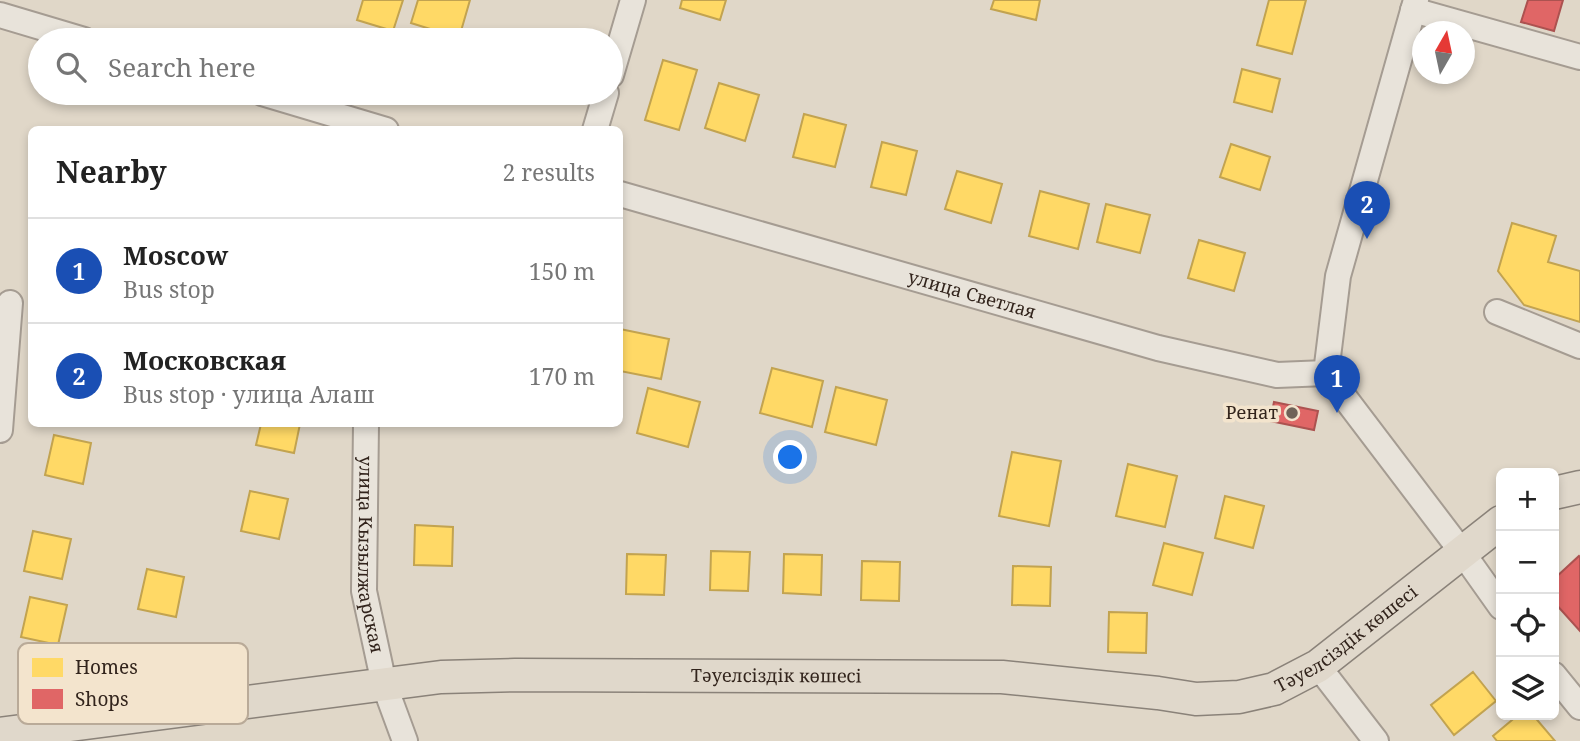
<!DOCTYPE html>
<html lang="en">
<head>
<meta charset="utf-8">
<style>
	body { margin:0; font-family:"Noto Serif",serif; background:#f6f6f6; color:#222 }
	.controls { position:absolute; right:21px; bottom:21px; display:grid; overflow:hidden; border-radius:10px; box-shadow:0 4px 10px #0003 }
	.controls button { width:63px; height:63px; display:grid; place-items:center; padding:0; border:0; border-bottom:2px solid #e0e0e0; background:#fff; color:#222; font:35px sans-serif }
	.compass { position:absolute; left:1412px; top:21px; width:63px; height:63px; border-radius:50%; background:#fff; box-shadow:0 4px 10px #0003; rotate:9deg }
	.you { position:absolute; left:791px; top:458px; width:24px; height:24px; margin:-18px; border:5px solid #fff; border-radius:50%; background:#1a73e8; box-shadow:0 0 0 10px #1a73e833 }
	.badge { display:grid; place-items:center; width:46px; height:46px; border-radius:50%; background:#2563eb; color:#fff; font-size:23px; font-weight:700 }
	.pin { position:absolute; translate:-50% -58px; filter:drop-shadow(0 2px 4px #0008) }
	.pin::after { content:''; position:absolute; top:37px; width:24px; height:21px; background:inherit; clip-path:polygon(0 0,100% 0,50% 100%) }
	.list { margin:0; padding:0; list-style:none }
	h2 { display:flex; justify-content:space-between; align-items:center; height:91px; margin:0; padding:0 28px; font-size:30px }
	h2 small { font-size:23px; font-weight:400; color:#767676 }
	.list li { display:grid; grid-template-columns:46px 1fr auto; gap:21px; align-items:center; box-sizing:border-box; height:105px; padding:0 28px; border-top:2px solid #e0e0e0 }
	.list b { display:block; font-size:26px; white-space:nowrap }
	.list p { margin:0; font-size:23px; white-space:nowrap; color:#767676 }
	.list em { font-size:23px; font-style:normal; color:#767676 }
	.icon { flex:none; width:38px; height:38px; fill:none; stroke:currentColor; stroke-width:2; stroke-linecap:round; stroke-linejoin:round }
	.map { position:relative; flex:none; width:1580px; height:741px; overflow:hidden }
	.search { position:absolute; background:#fff; box-shadow:0 4px 10px #0003; left:28px; top:28px; width:595px; height:77px; display:flex; align-items:center; gap:18px; box-sizing:border-box; padding:0 24px; border-radius:38px; color:#767676; font-size:26px }
	.panel { position:absolute; background:#fff; box-shadow:0 4px 10px #0003; left:28px; top:126px; width:595px; height:301px; border-radius:10px }
	.map>svg:first-child { display:block }
	.homes { fill:#ffd966; stroke:#c2a350; stroke-width:2 }
	.shops { fill:#e06666; stroke:#ac5250; stroke-width:2 }
	.lines { fill:none; stroke-linecap:round; stroke-linejoin:round }
	.minor-casing { stroke:#a59c92; stroke-width:28 }
	.major-casing { stroke:#8a8279; stroke-width:35 }
	.minor { stroke:#e8e3da; stroke-width:24 }
	.major { stroke:#e0d8cb; stroke-width:32 }
	.poi-dot { fill:#6f6358; stroke:#f3e4cd; stroke-width:2.5 }
	.labels { text-anchor:middle; stroke-width:7; stroke-linejoin:round; paint-order:stroke }
	.street-label { font-size:18px; fill:#32241c; stroke:#f3e4cd }
	.poi-label { font-size:18px; fill:#32241c; stroke:#f3e4cd; text-anchor:end }
	.key { fill:#f3e4cd; stroke:#b9aa98; stroke-width:2 }
	.key-label { font-size:19px; fill:#32241c }
</style>
</head>
<body>
<div class="map">
<svg width="1580" height="741" viewBox="0 0 1580 741">
	<rect width="100%" height="100%" fill="#e0d7c8"/>
	<path class="homes" d="M363,0h40l-10,31 -36,-11z
		M418,0h52l-11,38 -48,-15z
		M682,0h44l-6,20 -40,-12z
		M994,0h46l-4,20 -45,-11z
		M1269,0h37l-14,54 -35,-9z
		M513,32l24,8h-27z
		M663,60l34,10 -18,60 -34,-10z
		M1242,69l38,10 -8,33 -38,-10z
		M719,83l40,12 -14,46 -40,-13z
		M804,114l42,11 -11,42 -42,-10z
		M882,142l35,9 -11,44 -35,-8z
		M1231,144l39,13 -10,33 -40,-13z
		M957,171l45,13 -11,39 -46,-14z
		M1040,191l49,13 -11,45 -49,-13z
		M1106,204l44,11 -10,38 -43,-11z
		M1512,223l44,13 -8,26 32,9v51l-56,-17 -26,-34z
		M1199,240l46,13 -11,38 -46,-13z
		M620,329l49,10 -8,40 -41,-8z
		M772,368l51,13 -11,46 -52,-14z
		M836,387l51,13 -11,45 -51,-13z
		M648,388l52,14 -12,45 -51,-14z
		M261,424h39l-6,29 -38,-8z
		M54,435l37,8 -8,41 -38,-9z
		M1012,452l49,9 -12,65 -50,-10z
		M1128,464l49,12 -12,51 -49,-11z
		M250,491l38,8 -9,40 -38,-8z
		M1225,496l39,10 -11,42 -38,-10z
		M415,525l38,2 -1,39 -38,-1z
		M33,531l38,8 -9,40 -38,-8z
		M1164,543l39,10 -11,42 -39,-10z
		M711,551l39,1 -2,39 -38,-1z
		M627,554l39,1 -2,40 -38,-1z
		M784,554l38,1 -1,40 -38,-2z
		M862,561l38,1 -1,39 -38,-1z
		M1013,566l38,1 -1,39 -38,-1z
		M147,569l37,8 -8,40 -38,-8z
		M30,597l37,8 -9,40 -37,-8z
		M1109,612l38,1 -1,40 -38,-1z
		M1473,672l23,29 -42,34 -23,-30z
		M1518,715h15l22,26h-58l-4,-5z"/>
	<path class="shops" d="M1528,0h35l-9,31 -33,-9z
		M1274,402l44,9 -4,19 -44,-9z
		M1579,556l1,1v74l-26,-29v-23z"/>
	<g class="lines">
		<defs>
			<g id="minor">
				<path d="M1413,10l167,47"/>
				<path d="M0,15l84,25"/>
				<path d="M611,75l22,-75"/>
				<path d="M262,93l124,37"/>
				<path d="M595,130l11,-37"/>
				<path id="s1" d="M620,194l538,154 119,27 49,-2"/>
				<path d="M1497,312l83,34"/>
				<path d="M1326,373l12,-97 78,-276"/>
				<path d="M1326,373l136,179 39,55"/>
				<path id="s2" d="M366,424l-2,167 20,93 21,57"/>
				<path d="M0,430l10,-127"/>
				<path d="M1318,666l58,75"/>
				<path d="M1554,675l26,32"/>
			</g>
			<g id="major">
				<path d="M1554,493l26,-6"/>
				<path id="s3" d="M0,734l441,-57 74,-2 487,2 156,16 38,6 43,-2 35,-8 44,-23 183,-144"/>
			</g>
		</defs>
		<use href="#minor" class="minor-casing"/>
		<use href="#major" class="major-casing"/>
		<use href="#minor" class="minor"/>
		<use href="#major" class="major"/>
	</g>
	<circle class="poi-dot" cx="1292" cy="413" r="7"/>
	<g class="labels">
		<g class="street-label">
			<text dy="6" stroke="none"><textPath href="#s1" startOffset="366">улица Светлая</textPath></text>
			<text dy="6" stroke="none"><textPath href="#s2" startOffset="131">улица Кызылжарская</textPath></text>
			<text dy="6" stroke="none"><textPath href="#s3" startOffset="1368">Тәуелсіздік көшесі</textPath></text>
			<text dy="6" stroke="none"><textPath href="#s3" startOffset="780">Тәуелсіздік көшесі</textPath></text>
		</g>
		<g class="poi-label">
			<text x="1278" y="419">Ренат</text>
		</g>
	</g>
	<rect x="18" y="643" width="230" height="81" rx="10" class="key"/>
	<rect x="32" y="658" width="31" height="19" fill="#ffd966"/>
	<rect x="32" y="689" width="31" height="20" fill="#e06666"/>
	<g class="key-label">
		<text x="75" y="674">Homes</text>
		<text x="75" y="706">Shops</text>
	</g>
</svg>
<div class="controls">
<button>+</button>
<button>−</button>
<button><svg class="icon" aria-label="locate" viewBox="0 0 24 24"><circle cx="12" cy="12" r="6"/><path d="M12 2v4M12 18v4M2 12h4M18 12h4"/></svg></button>
<button><svg class="icon" aria-label="layers" viewBox="0 0 24 24"><path d="M12 4l9 5-9 5-9-5zM3 14l9 5 9-5"/></svg></button>
</div>
<svg class="compass" viewBox="-18 -18 36 36"><path d="M0-13l5 13h-10z" fill="#e53935"/><path d="M0 13l5-13h-10z" fill="#767676"/></svg>
<div class="you"></div>
<div class="pin badge" style="left:1337px;top:413px;background:#1a4fb4">1</div>
<div class="pin badge" style="left:1367px;top:239px;background:#1a4fb4">2</div>
<div class="search"><svg class="icon" aria-label="search" viewBox="0 0 24 24"><circle cx="10" cy="10" r="6"/><path d="M15 15l6 6"/></svg>Search here</div>
<section class="panel">
<h2>Nearby<small>2 results</small></h2>
<ul class="list">
<li><span class="badge" style="background:#1a4fb4">1</span><div><b>Moscow</b><p>Bus stop</p></div><em>150 m</em></li>
<li><span class="badge" style="background:#1a4fb4">2</span><div><b>Московская</b><p>Bus stop · улица Алаш</p></div><em>170 m</em></li>
</ul>
</section>
</div>
</body>
</html>
